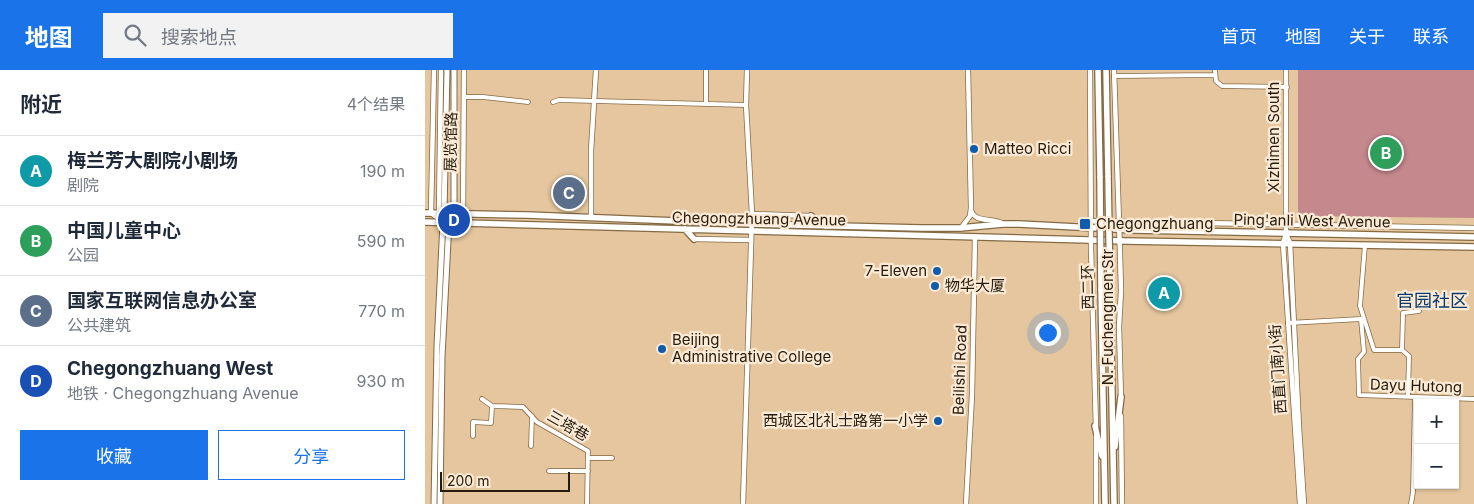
<!DOCTYPE html>
<html lang="zh">
<head>
<meta charset="utf-8">
<style>
	body { margin:0; font-family:Inter,"Noto Sans SC",sans-serif; background:#f2f2f3; color:#1f2937 }
	.controls { position:absolute; right:15px; bottom:15px; display:grid; overflow:hidden; border-radius:0px; box-shadow:0 1px 4px #0004 }
	.controls button { width:45px; height:45px; display:grid; place-items:center; padding:0; border:0; border-bottom:1px solid #e0e1e3; background:#fff; color:#1f2937; font:25px sans-serif }
	.scale { position:absolute; left:15px; bottom:12px; width:130px; box-sizing:border-box; padding-left:5px; border:2px solid #271c0c; border-top:0; font-size:14px; line-height:18px; white-space:nowrap; color:#271c0c; -webkit-text-stroke:4px #faead6; paint-order:stroke }
	.you { position:absolute; left:622px; top:262px; width:18px; height:18px; margin:-12px; border:4px solid #fff; border-radius:50%; background:#1a73e8; box-shadow:0 0 0 8px #1a73e833 }
	.badge { display:grid; place-items:center; width:32px; height:32px; border-radius:50%; background:#1a73e8; color:#fff; font-size:16px; font-weight:700 }
	.pin { position:absolute; translate:-50% -50%; border:2px solid #fff; box-shadow:0 1px 5px #0006 }
	.list { margin:0; padding:0; list-style:none }
	h2 { display:flex; justify-content:space-between; align-items:center; height:65px; margin:0; padding:0 20px; font-size:21px }
	h2 small { font-size:16px; font-weight:400; color:#747a83 }
	.list li { display:grid; grid-template-columns:32px 1fr auto; gap:15px; align-items:center; box-sizing:border-box; height:70px; padding:0 20px; border-top:1px solid #e0e1e3 }
	.list b { display:block; font-size:19px; white-space:nowrap }
	.list p { margin:0; font-size:16px; white-space:nowrap; color:#747a83 }
	.list em { font-size:16px; font-style:normal; color:#747a83 }
	.actions { display:flex; gap:10px; padding:15px 20px }
	.actions a { flex:1; padding:11px 0; border:1px solid #1a73e8; border-radius:0px; text-align:center; font-size:18px; color:#1a73e8 }
	.actions .main { background:#1a73e8; color:#fff }
	.icon { flex:none; width:28px; height:28px; fill:none; stroke:currentColor; stroke-width:2; stroke-linecap:round; stroke-linejoin:round }
	.map { position:relative; flex:none; width:1049px; height:434px; overflow:hidden }
	header { display:flex; align-items:center; gap:30px; box-sizing:border-box; height:70px; padding:0 25px; background:#1a73e8; color:#fff }
	header strong { font-size:24px }
	nav { display:flex; gap:28px; margin-inline-start:auto; font-size:18px }
	.search { width:350px; height:45px; background:#f2f2f3; display:flex; align-items:center; gap:12px; box-sizing:border-box; padding:0 18px; border-radius:0px; color:#747a83; font-size:19px }
	main { display:flex }
	aside { flex:1; background:#fff }
	.map>svg:first-child { display:block }
	.green { fill:#c5888d }
	.lines { fill:none; stroke-linecap:round; stroke-linejoin:round }
	.minor-casing { stroke:#856a44; stroke-width:5.5 }
	.tertiary-casing { stroke:#856a44; stroke-width:6 }
	.secondary-casing { stroke:#856a44; stroke-width:7 }
	.primary-casing { stroke:#856a44; stroke-width:8 }
	.trunk-casing { stroke:#856a44; stroke-width:8 }
	.minor { stroke:#fff; stroke-width:4 }
	.tertiary { stroke:#fff; stroke-width:4.5 }
	.secondary { stroke:#fff; stroke-width:5 }
	.primary { stroke:#fff; stroke-width:5.5 }
	.trunk { stroke:#fff; stroke-width:5.5 }
	.trunk-bridge-casing { stroke:#856a44; stroke-width:8; stroke-linecap:butt }
	.trunk-bridge { stroke:#fff; stroke-width:5.5 }
	.poi-dot { fill:#0e5cab; stroke:#faead6; stroke-width:2 }
	.labels { text-anchor:middle; stroke-width:4.5; stroke-linejoin:round; paint-order:stroke }
	.street-label { font-size:15px; fill:#271c0c; stroke:#faead6 }
	.poi-label { font-size:15px; fill:#271c0c; stroke:#faead6; text-anchor:start }
	.quarter-label { font-size:18px; fill:#0a396c; stroke:#faead6 }
</style>
</head>
<body>
<header>
<strong>地图</strong>
<div class="search"><svg class="icon" aria-label="search" viewBox="0 0 24 24"><circle cx="10" cy="10" r="6"/><path d="M15 15l6 6"/></svg>搜索地点</div>
<nav><a>首页</a><a>地图</a><a>关于</a><a>联系</a></nav>
</header>
<main>
<aside>
<h2>附近<small>4个结果</small></h2>
<ul class="list">
<li><span class="badge" style="background:#0f9aa8">A</span><div><b>梅兰芳大剧院小剧场</b><p>剧院</p></div><em>190 m</em></li>
<li><span class="badge" style="background:#2e9e5b">B</span><div><b>中国儿童中心</b><p>公园</p></div><em>590 m</em></li>
<li><span class="badge" style="background:#5c6f8a">C</span><div><b>国家互联网信息办公室</b><p>公共建筑</p></div><em>770 m</em></li>
<li><span class="badge" style="background:#1a4fb4">D</span><div><b>Chegongzhuang West</b><p>地铁 · Chegongzhuang Avenue</p></div><em>930 m</em></li>
</ul>
<div class="actions"><a class="main">收藏</a><a>分享</a></div>
</aside>
<div class="map">
<svg width="1049" height="434" viewBox="0 0 1049 434">
	<rect width="100%" height="100%" fill="#e5c69e"/>
	<path class="green" d="M873,0h176v148l-174,-2 -2,-3z"/>
	<g class="lines">
		<defs>
			<path id="minor" d="M281,0v34
				M790,0l1,11 6,5 65,1
				M689,6l101,-1
				M39,27h19l45,5
				M128,32l6,-2 187,5
				M940,175l-5,61 14,44h28
				M863,253l73,-4 3,33 -6,7 1,36 115,4
				M983,326l1,-40 -7,-6 1,-37 16,-2
				M57,329l10,7 31,1 14,15 51,29 -1,53
				M48,366v-14l18,1 1,-17
				M106,376l1,-30
				M163,388h24
				M124,401h39
				M986,434l2,-12 2,-94"/>
			<path id="tertiary" d="M9,0l-3,143 12,9
				M665,0l1,178 5,181
				M689,0l6,183 1,38 -2,36 2,71
				M861,0v164l4,9 9,184 5,77
				M546,140c4,14 22,7 32,14
				M327,144l59,2
				M15,146l-1,-3 2,-143
				M166,148v-67l5,-81
				M666,151l383,7
				M25,152l13,-8 1,-144
				M536,158l9,-12 1,-8 -3,-138
				M861,164l-3,9 17,261
				M269,169l57,1
				M696,346l1,88
				M671,366v68
				M318,434l9,-290 -6,-109 1,-35
				M541,434l6,-109 3,-158"/>
			<path id="secondary" d="M19,143l3,-143
				M29,144v-144
				M9,434l3,-158 6,-124
				M15,434l2,-147 7,-135"/>
			<path id="primary" d="M0,143l102,2 225,9 169,4h39l43,-4h16l115,6 340,7
				M386,146l14,10
				M0,152l700,19 349,6
				M260,159l9,10"/>
			<path id="trunk" d="M673,0l2,108
				M681,0l2,107
				M676,219l4,215
				M685,219l4,215
				M670,356l7,30
				M690,377l6,-50"/>
		</defs>
		<use href="#minor" class="minor-casing"/>
		<use href="#tertiary" class="tertiary-casing"/>
		<use href="#secondary" class="secondary-casing"/>
		<use href="#primary" class="primary-casing"/>
		<use href="#trunk" class="trunk-casing"/>
		<use href="#minor" class="minor"/>
		<use href="#tertiary" class="tertiary"/>
		<use href="#secondary" class="secondary"/>
		<use href="#primary" class="primary"/>
		<use href="#trunk" class="trunk"/>
		<defs>
			<path id="trunk-bridge" d="M683,107l2,112
				M675,108l1,111"/>
		</defs>
		<use href="#trunk-bridge" class="trunk-bridge-casing"/>
		<use href="#trunk-bridge" class="trunk-bridge"/>
	</g>
	<g class="poi-dot">
		<circle cx="549" cy="79" r="5"/>
		<rect x="654" y="148" width="12" height="12" rx="2.5"/>
		<circle cx="512" cy="201" r="5"/>
		<circle cx="510" cy="216" r="5"/>
		<circle cx="237" cy="279" r="5"/>
		<circle cx="513" cy="351" r="5"/>
	</g>
	<g class="labels">
		<g class="street-label">
			<text transform="translate(849 67) rotate(-90)" y="5">Xizhimen South</text>
			<text transform="translate(26 72) rotate(-89)" y="5">展览馆路</text>
			<text transform="translate(334 149) rotate(1)" y="5">Chegongzhuang Avenue</text>
			<text transform="translate(887 151) rotate(1)" y="5">Ping'anli West Avenue</text>
			<text transform="translate(663 217) rotate(-91)" y="5">西二环</text>
			<text transform="translate(683 247) rotate(-90)" y="5">N. Fuchengmen Str</text>
			<text transform="translate(853 299) rotate(-94)" y="5">西直门南小街</text>
			<text transform="translate(535 300) rotate(-88)" y="5">Beilishi Road</text>
			<text transform="translate(991 316) rotate(2)" y="5">Dayu Hutong</text>
			<text transform="translate(143 356) rotate(30)" y="5">三塔巷</text>
		</g>
		<g class="poi-label">
			<text x="559" y="84">Matteo Ricci</text>
			<text x="671" y="159">Chegongzhuang</text>
			<text x="502" y="206" text-anchor="end">7-Eleven</text>
			<text x="520" y="221">物华大厦</text>
			<text x="247" y="275">Beijing<tspan x="247" dy="17">Administrative College</tspan></text>
			<text x="503" y="356" text-anchor="end">西城区北礼士路第一小学</text>
		</g>
		<g class="quarter-label">
			<text x="1007" y="237">官园社区</text>
		</g>
	</g>
</svg>
<div class="controls">
<button>+</button>
<button>−</button>
</div>
<div class="scale">200 m</div>
<div class="you"></div>
<div class="pin badge" style="left:739px;top:223px;background:#0f9aa8">A</div>
<div class="pin badge" style="left:961px;top:83px;background:#2e9e5b">B</div>
<div class="pin badge" style="left:144px;top:123px;background:#5c6f8a">C</div>
<div class="pin badge" style="left:29px;top:150px;background:#1a4fb4">D</div>
</div>
</main>
</body>
</html>
